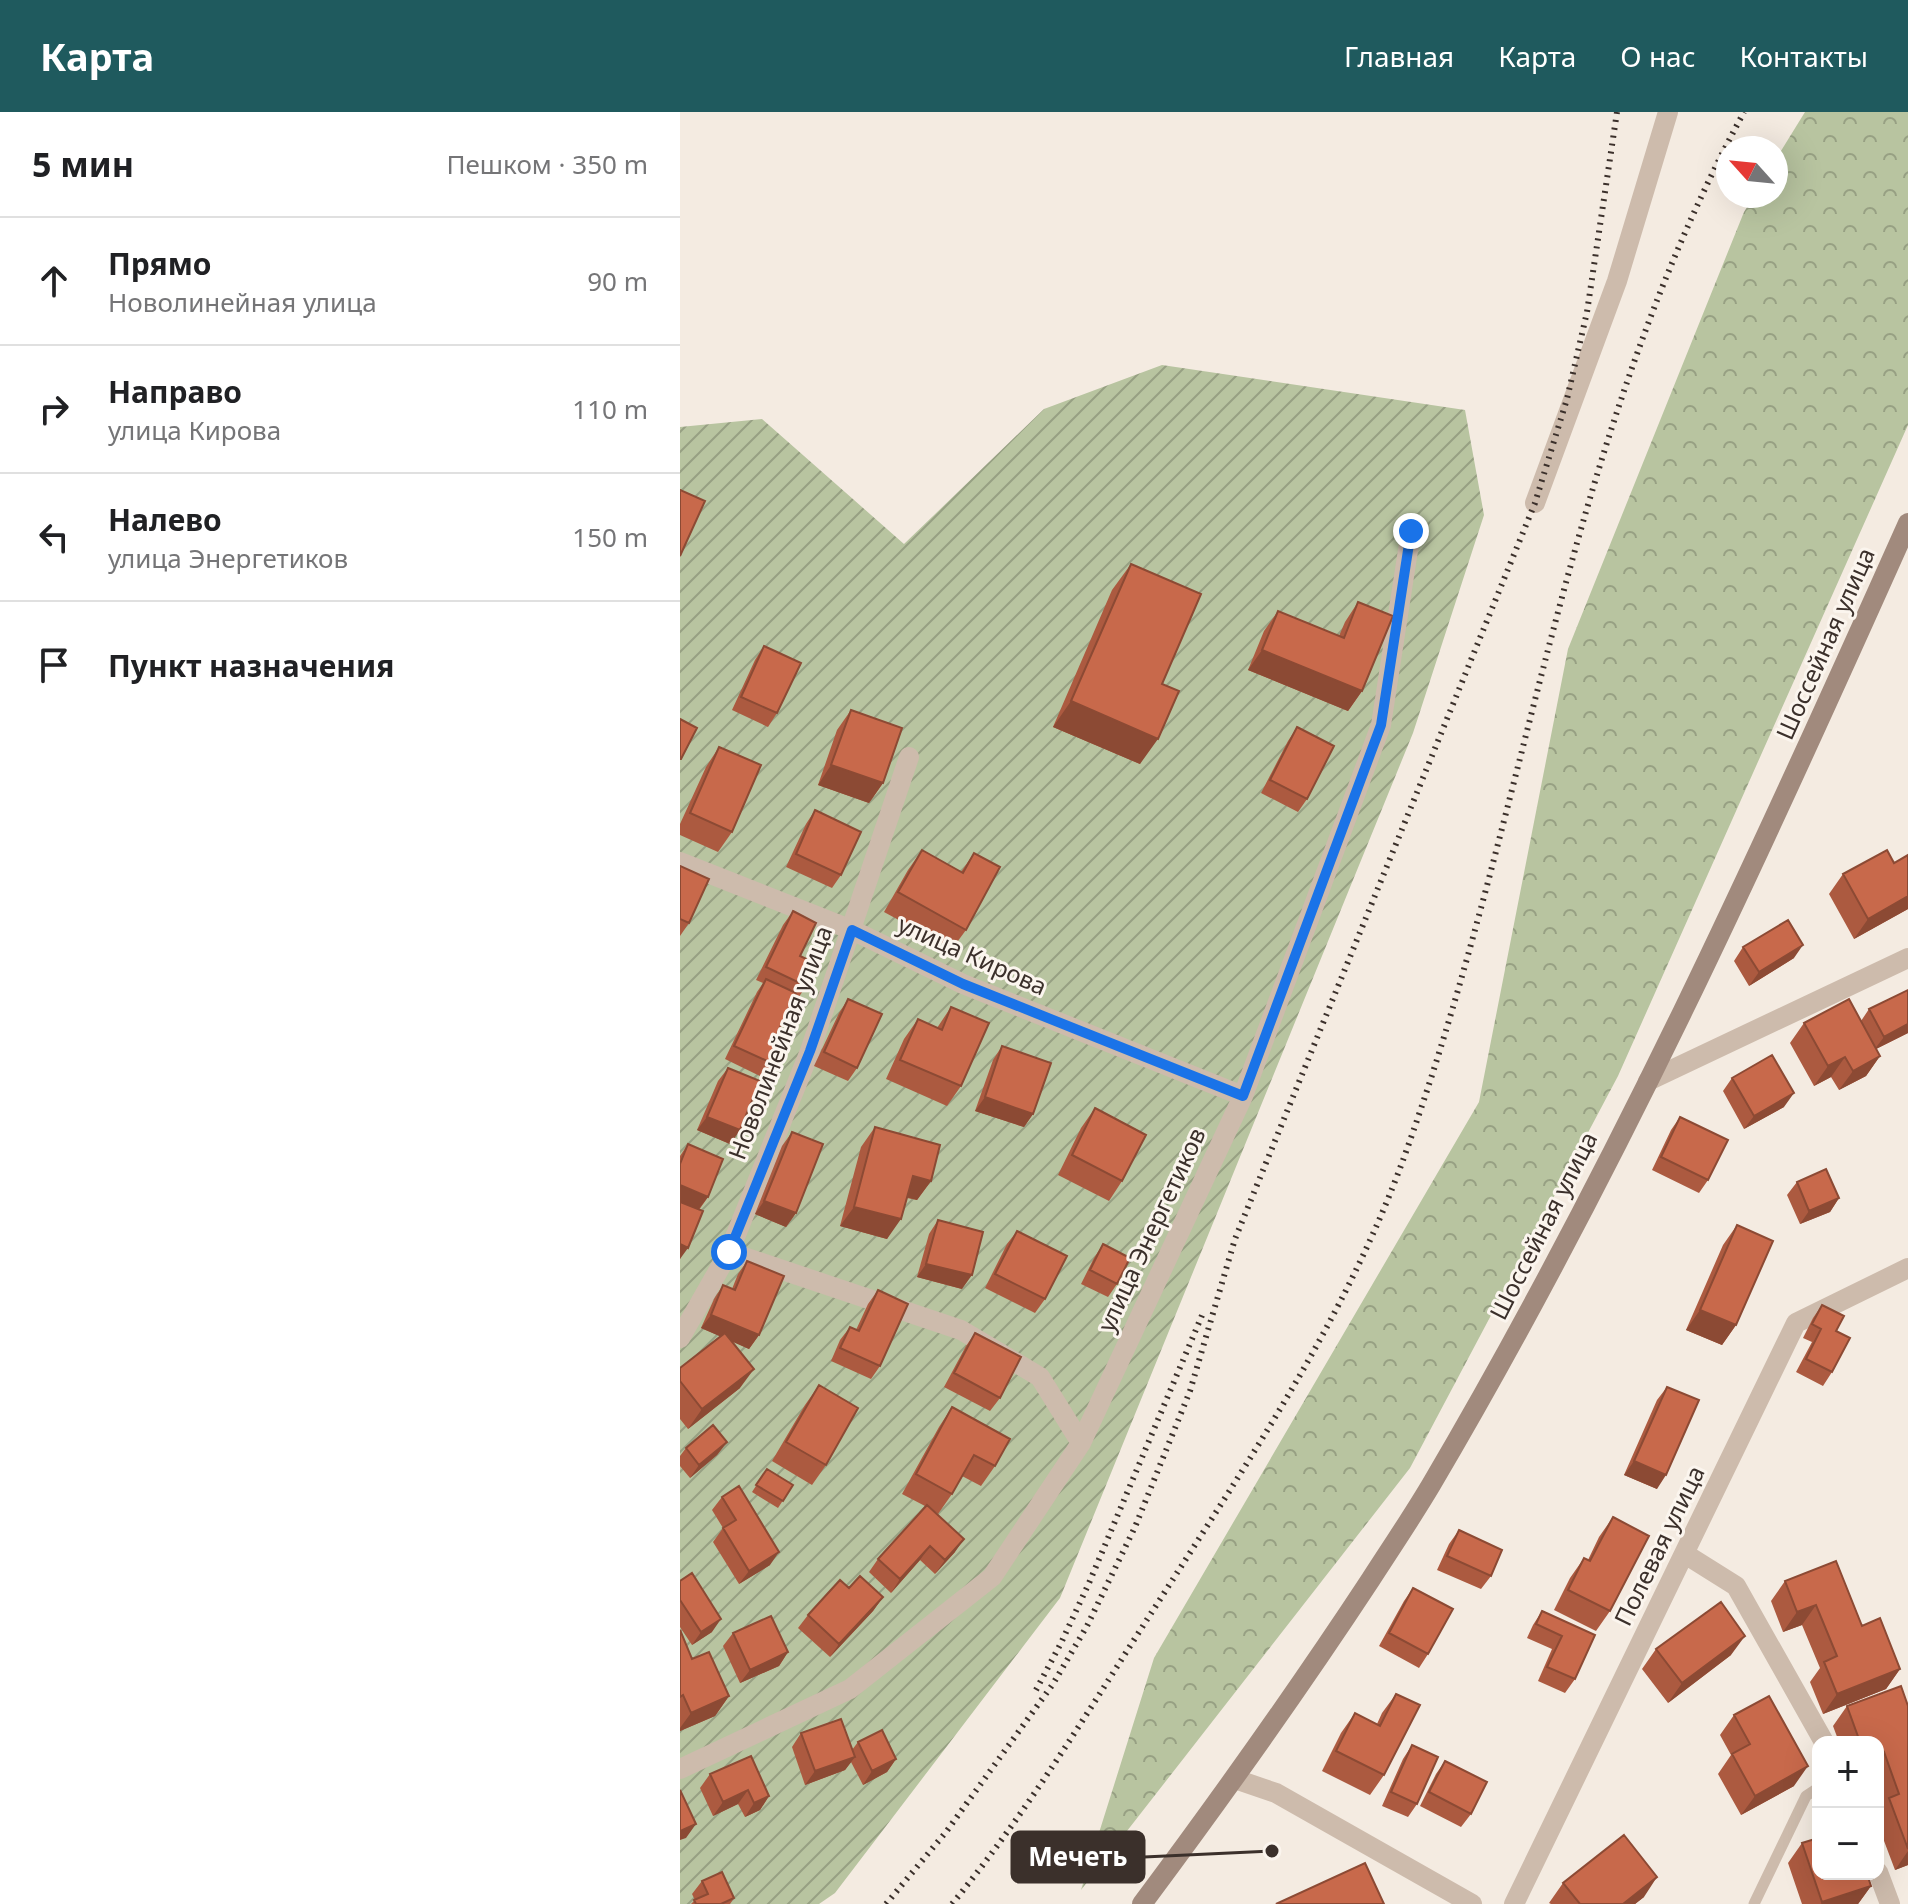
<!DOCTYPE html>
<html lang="ru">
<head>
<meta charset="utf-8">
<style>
	body { margin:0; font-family:"Noto Sans",sans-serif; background:#f2f2f2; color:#202124 }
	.controls { position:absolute; right:24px; bottom:24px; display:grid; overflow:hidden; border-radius:16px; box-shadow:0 8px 32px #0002 }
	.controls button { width:72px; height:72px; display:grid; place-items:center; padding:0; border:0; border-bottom:2px solid #e0e0e0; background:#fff; color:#202124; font:40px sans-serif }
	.compass { position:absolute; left:1036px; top:24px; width:72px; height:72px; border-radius:50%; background:#fff; box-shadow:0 8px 32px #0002; rotate:297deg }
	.stop { position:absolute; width:24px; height:24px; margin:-18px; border:6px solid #1a73e8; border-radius:50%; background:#fff }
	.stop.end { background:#1a73e8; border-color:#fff; box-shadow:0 2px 8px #0008 }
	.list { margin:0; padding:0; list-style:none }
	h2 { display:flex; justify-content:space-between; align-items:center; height:104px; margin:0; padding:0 32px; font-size:34px }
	h2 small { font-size:26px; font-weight:400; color:#757577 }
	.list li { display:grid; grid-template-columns:52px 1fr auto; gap:24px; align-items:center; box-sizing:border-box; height:128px; padding:0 32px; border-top:2px solid #e0e0e0 }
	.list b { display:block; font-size:30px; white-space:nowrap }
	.list p { margin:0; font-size:26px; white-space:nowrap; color:#757577 }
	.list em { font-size:26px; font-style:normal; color:#757577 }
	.icon { flex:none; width:44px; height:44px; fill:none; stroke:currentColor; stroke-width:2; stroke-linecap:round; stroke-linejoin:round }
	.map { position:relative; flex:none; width:1228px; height:1792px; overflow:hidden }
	header { display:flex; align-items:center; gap:48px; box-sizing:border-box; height:112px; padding:0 40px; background:#1f5a5e; color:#fff }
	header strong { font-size:38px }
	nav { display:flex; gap:44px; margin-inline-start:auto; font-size:28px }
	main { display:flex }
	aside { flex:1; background:#fff }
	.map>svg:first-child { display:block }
	.forest { fill:url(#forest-crowns) }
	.garden { fill:url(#garden-furrows) }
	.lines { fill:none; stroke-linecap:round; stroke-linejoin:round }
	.lane { stroke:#cdbbac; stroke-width:11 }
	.street { stroke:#cdbbac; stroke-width:20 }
	.secondary { stroke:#a18a7d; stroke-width:20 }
	.rail { stroke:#3b302b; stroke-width:6; stroke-dasharray:2 6; stroke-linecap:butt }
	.wall { fill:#ac5a40 }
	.shaded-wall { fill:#8c4a34 }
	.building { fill:#c8694b; stroke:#8c4a34; stroke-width:2 }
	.route { stroke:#1a73e8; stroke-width:10 }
	.labels { text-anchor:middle; stroke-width:6; stroke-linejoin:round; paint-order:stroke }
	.street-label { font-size:24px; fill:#3b302b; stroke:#fbf5ee }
	.leader { fill:none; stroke:#3b302b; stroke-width:3 }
	.callout-dot { fill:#3b302b; stroke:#fbf5ee; stroke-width:3 }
	.callout { fill:#3b302b; stroke:#3b302b; stroke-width:3 }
	.callout-label { font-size:26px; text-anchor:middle; font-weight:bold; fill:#fff }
</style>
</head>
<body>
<header>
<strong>Карта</strong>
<nav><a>Главная</a><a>Карта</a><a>О нас</a><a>Контакты</a></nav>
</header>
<main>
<aside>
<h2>5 мин<small>Пешком · 350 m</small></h2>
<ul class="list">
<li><svg class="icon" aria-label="ahead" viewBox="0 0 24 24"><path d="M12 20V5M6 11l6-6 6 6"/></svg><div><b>Прямо</b><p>Новолинейная улица</p></div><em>90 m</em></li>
<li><svg class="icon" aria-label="right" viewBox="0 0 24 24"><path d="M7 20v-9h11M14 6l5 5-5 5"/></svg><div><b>Направо</b><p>улица Кирова</p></div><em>110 m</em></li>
<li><svg class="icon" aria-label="left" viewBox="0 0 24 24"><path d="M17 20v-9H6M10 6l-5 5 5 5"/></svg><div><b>Налево</b><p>улица Энергетиков</p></div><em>150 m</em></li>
<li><svg class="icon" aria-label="arrive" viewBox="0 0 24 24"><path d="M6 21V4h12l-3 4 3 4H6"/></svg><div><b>Пункт назначения</b></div></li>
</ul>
</aside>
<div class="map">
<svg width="1228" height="1792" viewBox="0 0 1228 1792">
	<defs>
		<pattern id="forest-crowns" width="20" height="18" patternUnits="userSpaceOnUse" patternTransform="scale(2)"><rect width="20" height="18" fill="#b8c4a0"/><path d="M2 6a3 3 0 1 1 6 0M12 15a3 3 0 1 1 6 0" fill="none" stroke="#97a083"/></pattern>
		<pattern id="garden-furrows" width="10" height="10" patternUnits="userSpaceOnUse" patternTransform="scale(2)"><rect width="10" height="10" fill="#b8c4a0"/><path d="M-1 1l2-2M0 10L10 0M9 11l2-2" fill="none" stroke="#97a083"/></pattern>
	</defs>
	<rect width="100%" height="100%" fill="#f4ebe1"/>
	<path class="forest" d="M1125,0h103v313l-290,651 -208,392 -329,422 73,-232 325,-556 89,-453 176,-437 10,-16h22v-37z"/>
	<path class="garden" d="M482,253l303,45 19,105 -71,218 -353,865 -225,295 -16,11h-139v-1477l82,-8 142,125 140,-135z"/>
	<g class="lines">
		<path class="lane" d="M1074,1792l52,-108 12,-8"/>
		<path class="street" d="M855,391l82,-222 51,-169
			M0,750l172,68 111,54 280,112
			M968,969l260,-123
			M49,1140l232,78 79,47 41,66
			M0,1226l49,-86 81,-201 99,-294
			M1005,1442l51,32 88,156
			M0,1657l170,-80 142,-112 89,-134 162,-347 138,-371 30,-194
			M555,1667l41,14 196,111
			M1198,1760l12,32
			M834,1792l282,-581 112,-55"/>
		<path class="secondary" d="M462,1792c79,-106 156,-214 229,-325 20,-31 41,-62 60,-94 182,-309 331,-635 477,-962"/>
		<path class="rail" d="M356,1578l25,-47 28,-60 114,-270
			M206,1792l60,-72 107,-148 34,-58 48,-99 55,-136 45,-152 300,-736 32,-104 20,-87 30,-200
			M272,1792c78,-95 141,-201 207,-303 92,-144 191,-290 248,-452 123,-345 159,-710 337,-1037"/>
	</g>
	<path class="wall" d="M451,452l31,120 -22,80 -87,-37 59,-137z
		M678,490l4,89 -14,20 -100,-41 16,-39 14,-20 61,25 6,-14z
		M84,534l13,67 -9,14 -36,-17 23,-50z
		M171,598l32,73 -14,20 -51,-18 19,-55z
		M617,615l10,72 -9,13 -37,-19 27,-52z
		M39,635l13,85 -14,20 -38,-17v-11l26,-57z
		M135,698l26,65 -9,13 -46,-21 20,-43z
		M242,738l39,22 13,-19 -8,77 -14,19 -68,-37 24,-42z
		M1228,743v54l-54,30 -25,-45 14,-20 51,-11z
		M0,754l9,57 -9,13z
		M113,799l13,75 -9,14 -3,-2 -18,38v29l-10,14 -41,-20 32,-67 6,-9 -7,-3 27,-55z
		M1063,835l51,11 -45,28 -15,-25z
		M168,887l9,69 -9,13 -34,-15 25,-53z
		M271,895l10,79 -14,20 -61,-27 18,-40 14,-20 19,9z
		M1189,897l39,24 -32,16 4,7 -14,20 -27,14 -8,-13 -17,9 -24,-43 14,-20 57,-2z
		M322,934l31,68 -9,13 -49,-16 18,-51z
		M48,956l12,62 -10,14 -33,-14 21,-49z
		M1052,966l52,29 -40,22 -21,-38z
		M415,996l27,73 -13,20 -51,-26 23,-47z
		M1000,1005l28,63 -9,13 -47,-23 19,-40z
		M195,1015l56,54 -14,19 -10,-2 -20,41 -47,-13 21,-79z
		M112,1020l4,81 -10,14 -31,-13 27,-68z
		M8,1032l20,53 -9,13 -19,49v-103z
		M1117,1070l42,16 -9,14 -30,12 -13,-29z
		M258,1108l24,69 -45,-12 12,-43z
		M1057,1113l-1,100 -14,20 -36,-15 37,-85z
		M337,1119l28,68 -10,14 -50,-25 22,-44z
		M423,1132l14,40 -9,13 -27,-13 13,-26z
		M67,1149l12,74 -10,14 -17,-8 8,47 -52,41 -8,-10v-51l40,-32 -19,-8 13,-29 9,-14 9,4 6,-15z
		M198,1178l2,76 -9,13 -40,-18 9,-21 10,-13 6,3 12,-26z
		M1142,1193l10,67 -9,14 -27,-14 16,-30 -9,-4 10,-20z
		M295,1221l25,65 -10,13 -46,-24 22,-41z
		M139,1273l7,80 -14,20 -40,-24 33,-56z
		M987,1275l-10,102 -33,-14 33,-75z
		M272,1295l43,59 -14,20 -19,-10 -10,18 -14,20 -4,-3 21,41 -20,22 -15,-14 -29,33 -22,-21 9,-13 47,-53 -23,-12 37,-67z
		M47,1330l-10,13 -27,23 -10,-12v-10l6,-8z
		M87,1357l26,16 -15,23 -26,-16z
		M42,1385l48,68 -31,19 -26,-42 10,-14 -11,-18z
		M933,1405l-3,94 -14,20 -42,-21 16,-32 14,-20 4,2 11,-23z
		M779,1418l32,46 -10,13 -44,-19 12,-26z
		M0,1469l32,51 -20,13 -12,-18z
		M1105,1469l77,45 38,43 -14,20 -63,25 -13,-32 10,-14 -18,-43 -19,7 -12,-31z
		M169,1476l34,9 -10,14 -43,46 -32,-29 10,-13z
		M733,1476l15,66 -9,14 -40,-22 25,-45z
		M862,1499l53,24 -20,44 -10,14 -27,-12 14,-32 -25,-11 6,-13z
		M0,1518l12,29 37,37 -14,20 -35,15z
		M53,1521l55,19 -9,14 -39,17 -17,-37z
		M976,1537l75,6 -63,48 -26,-34z
		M716,1582l-12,81 -14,20 -48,-24 19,-38 14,-20 22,11 5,-11z
		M1167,1594h61v159l-13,5 -17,-45v-11l5,-7 -5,-13v-52h-39l-6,-16z
		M1054,1603l60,71 -53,29 -23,-41 13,-19 -11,-20z
		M121,1621l51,17 6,-8 38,17 -9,13 -24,13 -12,-23 -6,8 -40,15 -13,-38z
		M732,1633l5,59 -9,13 -26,-11 21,-47z
		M765,1649l26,53 -10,13 -41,-21 16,-32z
		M30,1662l59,22 -9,14 -15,7 -7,-13 -25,12 -13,-28z
		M1122,1731l69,43 -13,18h-56l-14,-41z
		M22,1769l32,17 -4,6h-39l4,-4 -3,-6z
		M883,1771l81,14 -9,7h-84l-2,-1z"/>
	<path class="shaded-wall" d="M582,538l100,41 -14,20 -100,-41z
		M391,589l87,38 -18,25 -87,-37z
		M151,653l52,18 -14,20 -51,-18z
		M1228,784v13l-54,30 14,-20z
		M1123,833l-9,13 -45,28 10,-14z
		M1228,912v9l-34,17 10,-13z
		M1200,944l-14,20 -27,14 14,-19z
		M1165,945l-14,20 -17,9 14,-20z
		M1114,981l-10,14 -40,22 10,-13z
		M305,985l48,17 -9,13 -49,-16z
		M27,1005l33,13 -10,14 -33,-14z
		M233,1064l18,5 -14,19 -18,-5z
		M0,1073l28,12 -10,13 -18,-7z
		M1159,1086l-9,14 -30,12 9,-13z
		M84,1089l32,12 -10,14 -31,-13z
		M174,1095l47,12 -14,20 -47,-13z
		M0,1132l8,4 -8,11z
		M246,1152l46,11 -10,14 -45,-12z
		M1020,1198l36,15 -14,20 -36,-15z
		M31,1203l48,20 -10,14 -48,-21z
		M74,1257l-14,19 -52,41 14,-20z
		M47,1330l-10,13 -27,23 9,-13z
		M954,1349l32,14 -9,14 -33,-14z
		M284,1427l-9,13 -20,22 10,-14z
		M250,1434l-10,14 -29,33 9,-14z
		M99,1440l-9,13 -31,19 10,-13z
		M203,1485l-10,14 -43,46 9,-13z
		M1136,1493l-14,20 -19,7 14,-20z
		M41,1507l-9,13 -20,13 9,-13z
		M1065,1524l-14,19 -63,48 14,-20z
		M108,1540l-9,14 -39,17 10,-13z
		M1220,1557l-14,20 -63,25 14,-20z
		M49,1584l-14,20 -35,15v-3l11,-15z
		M175,1645l-10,13 -40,15 10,-14z
		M216,1647l-9,13 -24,13 9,-14z
		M1128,1654l-14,20 -53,29 14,-19z
		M68,1678l-10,14 -25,12 10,-14z
		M89,1684l-9,14 -15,7 9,-14z
		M16,1712l-10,14 -6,2v-9z
		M1228,1739v14l-13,5z
		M977,1765l-13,20 -9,7h-12z
		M1191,1774l-13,18h-37l1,-2z"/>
	<path class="building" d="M0,378l25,11 -25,55z
		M451,452l70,30 -39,90 17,7 -21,48 -87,-38z
		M678,490l35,14 -31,75 -100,-41 16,-39 66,27z
		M84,534l37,17 -24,50 -36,-16z
		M171,598l51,18 -19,55 -52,-18z
		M0,607l17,9 -16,31h-1z
		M617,615l37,19 -27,53 -37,-19z
		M39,635l42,18 -29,67 -42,-19z
		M135,698l46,22 -20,43 -45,-21z
		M242,738l41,23 11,-20 26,14 -34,63 -68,-38z
		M1207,738l7,13 14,-8v41l-40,23 -25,-45z
		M0,754l29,13 -20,44 -9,-4z
		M113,799l23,12 -16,33 17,8 -11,22 -40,-19z
		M1108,808l15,25 -44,27 -16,-25z
		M86,867l30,14 -20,43 11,5 -11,24 -42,-19z
		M1228,878v34l-24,13 -15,-28z
		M168,887l34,15 -25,54 -33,-16z
		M1169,887l31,57 -27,15 -8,-14 -17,9 -24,-43z
		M271,895l38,16 -28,63 -61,-26 18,-41 24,11z
		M322,934l49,17 -18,51 -48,-17z
		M1092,943l22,38 -40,23 -22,-38z
		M48,956l32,13 -20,49 -33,-13z
		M415,996l51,27 -24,46 -50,-26z
		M1000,1005l48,23 -20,40 -47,-23z
		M195,1015l65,18 -9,36 -18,-5 -12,43 -47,-12z
		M112,1020l31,12 -27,69 -32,-12z
		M8,1032l35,15 -15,38 -28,-12v-21z
		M1146,1057l13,29 -30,13 -12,-29z
		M0,1090l23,9 -15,37 -8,-4z
		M258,1108l45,12 -11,43 -46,-11z
		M1057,1113l36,16 -37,84 -36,-15z
		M337,1119l50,25 -22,43 -50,-25z
		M423,1132l27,14 -13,26 -27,-14z
		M67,1149l37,15 -25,59 -48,-20 12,-30 12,5z
		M198,1178l30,14 -28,62 -40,-18 10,-21 9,4z
		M1142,1193l22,11 -8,15 14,7 -18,34 -26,-13 15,-30 -9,-5z
		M45,1221l29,36 -52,40 -22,-28v-13z
		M295,1221l46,24 -21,41 -46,-25z
		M139,1273l39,23 -32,57 -40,-23z
		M987,1275l32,13 -33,75 -32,-14z
		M272,1295l58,32 -15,27 -21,-11 -22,39 -36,-20z
		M33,1313l14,17 -28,23 -13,-17z
		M87,1357l26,16 -10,16 -27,-16z
		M59,1374l40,66 -30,19 -26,-43 13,-8 -14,-23z
		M247,1393l37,34 -19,21 -15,-14 -30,33 -22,-20z
		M933,1405l36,19 -39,75 -42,-21 16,-32 6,3z
		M779,1418l43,20 -11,26 -44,-20z
		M1156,1449l26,65 18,-8 20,51 -63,25 -13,-32 13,-6 -21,-51 -19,7 -12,-31z
		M12,1461l29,46 -20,13 -21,-32v-19z
		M180,1464l23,21 -44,47 -31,-29 32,-35 9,8z
		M733,1476l40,21 -25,45 -39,-21z
		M1041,1490l24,34 -63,47 -26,-34z
		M862,1499l53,24 -20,44 -28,-12 15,-31 -26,-12z
		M91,1504l17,36 -38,18 -17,-37z
		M0,1518l12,29 17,-7 20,44 -38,17 -8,-18 -3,2z
		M1221,1574l7,20v143l-19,-51 10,-4 -15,-42 -6,3v-13h-18l-13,-36z
		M716,1582l24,11 -36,70 -48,-24 19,-38 25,13z
		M1089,1584l39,70 -53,30 -23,-42 18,-10 -16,-29z
		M161,1607l14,38 -40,14 -14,-38z
		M202,1618l14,29 -24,12 -14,-29z
		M732,1633l26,12 -21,47 -26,-12z
		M71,1644l18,40 -15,7 -6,-13 -25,12 -13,-28z
		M765,1649l42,21 -16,32 -42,-22z
		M0,1678l16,34 -16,7z
		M944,1723l33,42 -34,27h-43l-17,-21z
		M1138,1726v36h49l4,12 -49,16 -20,-59z
		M685,1751l19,41h-108z
		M42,1760l12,26 -13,6h-25l-2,-4 14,-6 -6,-13z"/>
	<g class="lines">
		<path class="route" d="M49,1140l81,-201 42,-121 111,54 280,112 138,-371 30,-194"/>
	</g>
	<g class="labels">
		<g class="street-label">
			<text transform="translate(1146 532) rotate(-66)" y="8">Шоссейная улица</text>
			<text transform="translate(292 844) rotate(24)" y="8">улица Кирова</text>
			<text transform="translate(101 931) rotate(-69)" y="8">Новолинейная улица</text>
			<text transform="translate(864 1114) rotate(-63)" y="8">Шоссейная улица</text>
			<text transform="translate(472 1118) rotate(-65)" y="8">улица Энергетиков</text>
			<text transform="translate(980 1434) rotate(-64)" y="8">Полевая улица</text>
		</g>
	</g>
	<path class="leader" d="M592 1739L464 1745"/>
	<circle class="callout-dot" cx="592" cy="1739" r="8"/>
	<rect class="callout" x="332" y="1720" width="132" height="50" rx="8"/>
	<g class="callout-label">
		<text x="398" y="1754">Мечеть</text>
	</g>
</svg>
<div class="controls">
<button>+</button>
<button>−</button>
</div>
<svg class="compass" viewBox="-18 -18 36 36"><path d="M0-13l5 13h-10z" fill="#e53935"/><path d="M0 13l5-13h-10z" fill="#757577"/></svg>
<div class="stop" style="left:49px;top:1140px"></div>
<div class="stop end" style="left:731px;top:419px"></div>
</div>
</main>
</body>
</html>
